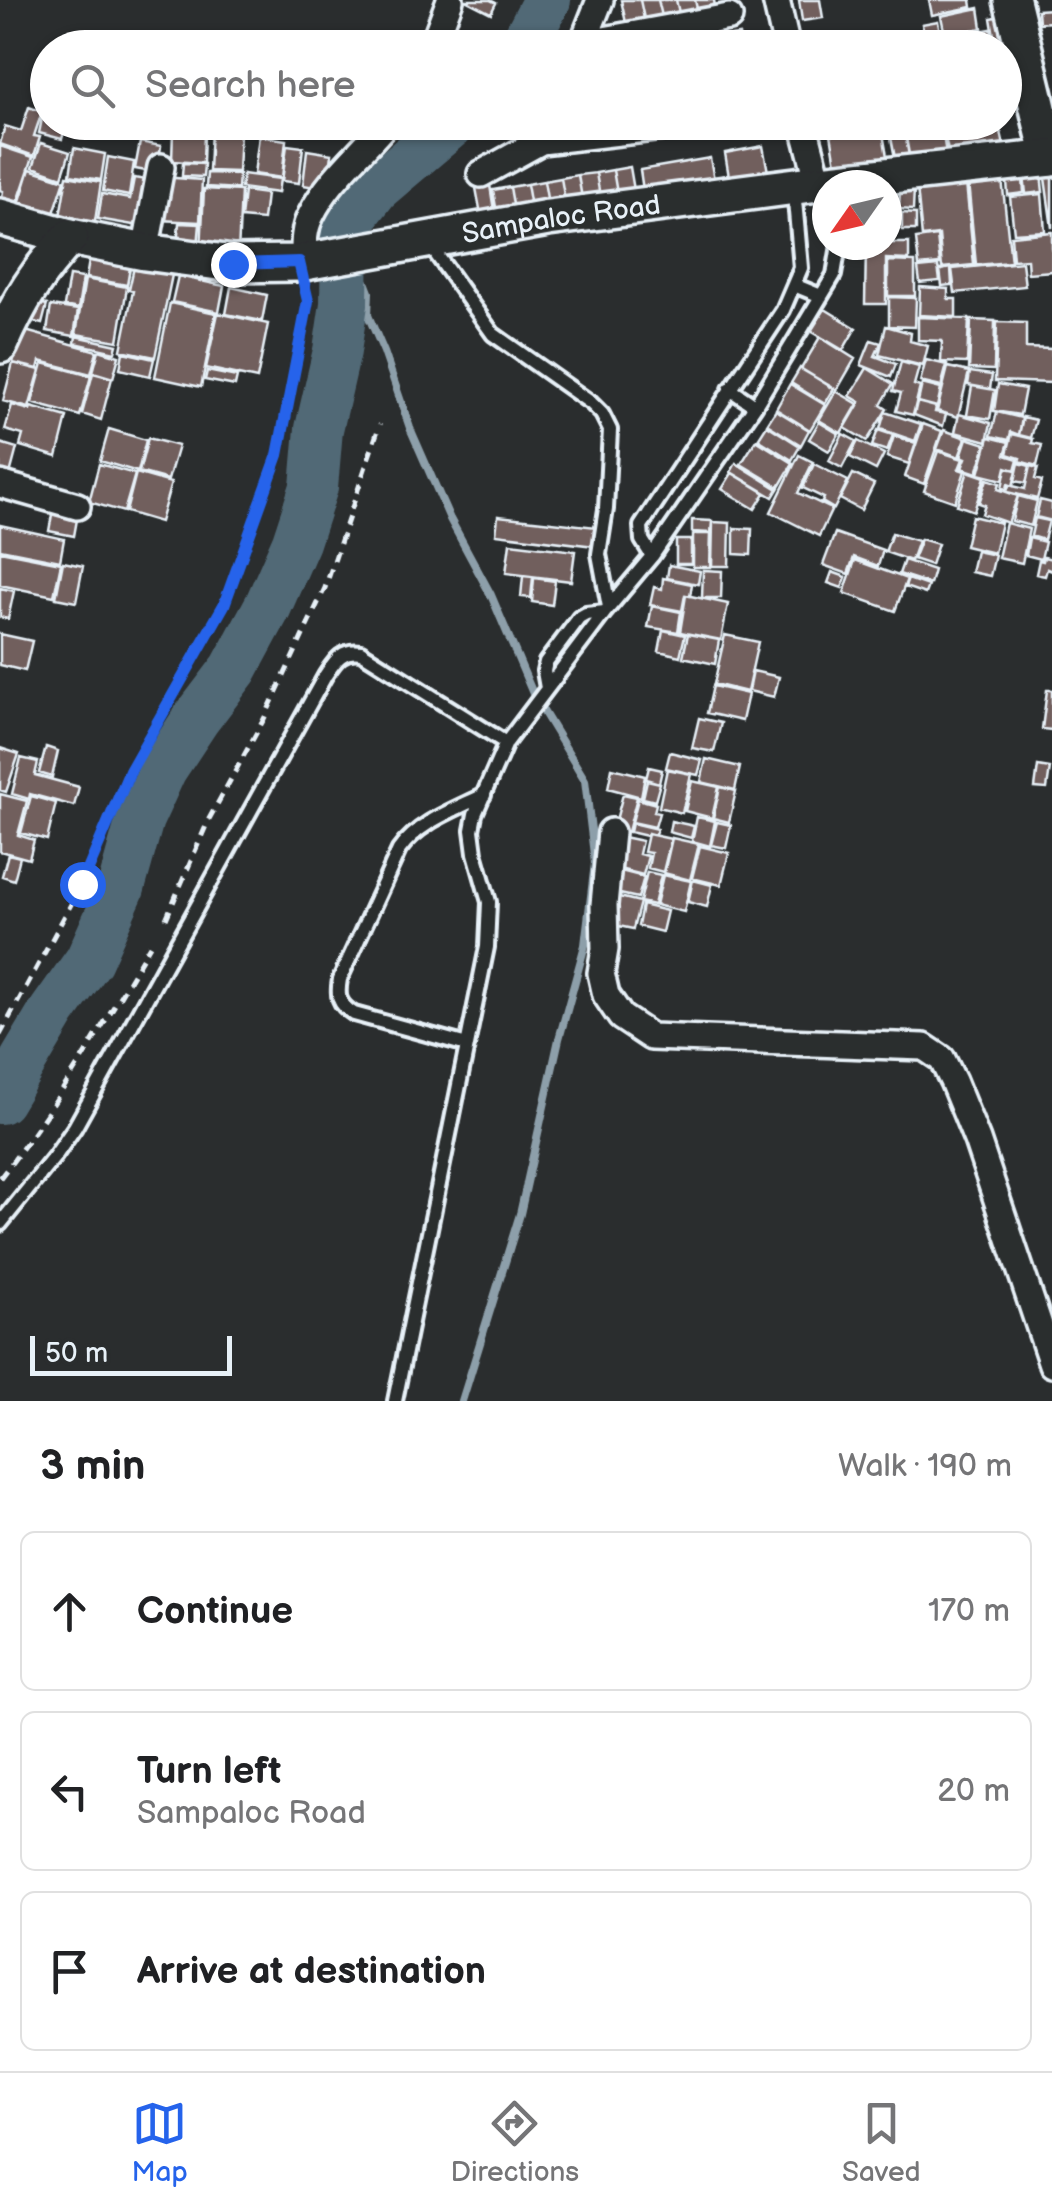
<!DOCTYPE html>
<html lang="en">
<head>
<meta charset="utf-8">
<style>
	body { margin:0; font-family:"Balsamiq Sans",sans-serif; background:#f6f6f6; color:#202124 }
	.compass { position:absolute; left:812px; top:170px; width:90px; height:90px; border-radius:50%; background:#fff; box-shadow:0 2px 8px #0004; rotate:236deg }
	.scale { position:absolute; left:30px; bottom:25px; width:202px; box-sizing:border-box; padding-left:10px; border:5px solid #e8f1f8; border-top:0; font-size:28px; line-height:35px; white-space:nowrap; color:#e8f1f8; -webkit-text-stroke:8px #2a2d2e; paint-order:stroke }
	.stop { position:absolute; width:30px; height:30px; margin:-22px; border:8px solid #2563eb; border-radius:50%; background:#fff }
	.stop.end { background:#2563eb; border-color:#fff; box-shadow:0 2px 10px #0008 }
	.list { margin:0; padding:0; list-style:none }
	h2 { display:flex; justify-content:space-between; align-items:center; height:130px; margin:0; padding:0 40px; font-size:42px }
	h2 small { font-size:32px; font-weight:400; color:#757577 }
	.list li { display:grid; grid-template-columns:65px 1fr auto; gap:30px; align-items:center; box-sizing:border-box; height:160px; margin:0 20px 20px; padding:0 20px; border:2px solid #e0e0e0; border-radius:15px }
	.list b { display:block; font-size:38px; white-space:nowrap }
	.list p { margin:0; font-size:32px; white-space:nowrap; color:#757577 }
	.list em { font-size:32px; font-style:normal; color:#757577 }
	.icon { flex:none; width:55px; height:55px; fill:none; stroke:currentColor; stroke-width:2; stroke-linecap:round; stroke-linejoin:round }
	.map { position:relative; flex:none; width:1052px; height:1401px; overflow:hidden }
	.search { position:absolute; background:#fff; box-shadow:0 2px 8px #0004; left:30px; right:30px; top:30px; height:110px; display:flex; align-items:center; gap:25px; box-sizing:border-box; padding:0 35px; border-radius:55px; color:#757577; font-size:38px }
	.sheet { height:670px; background:#fff }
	nav { display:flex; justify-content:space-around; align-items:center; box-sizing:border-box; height:140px; border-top:2px solid #e0e0e0; background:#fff; font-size:28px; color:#757577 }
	nav a { display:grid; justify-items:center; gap:5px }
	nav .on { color:#2563eb }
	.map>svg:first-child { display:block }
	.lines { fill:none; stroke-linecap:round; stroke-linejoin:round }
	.stream { stroke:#8d9faa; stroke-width:8 }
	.river { stroke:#516976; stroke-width:48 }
	.building { fill:#715e5d; stroke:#e8f1f8; stroke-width:2.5 }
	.lane-casing { stroke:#e8f1f8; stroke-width:20 }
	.street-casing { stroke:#e8f1f8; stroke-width:32 }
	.secondary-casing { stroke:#e8f1f8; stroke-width:42 }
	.path { stroke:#e8f1f8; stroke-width:5; stroke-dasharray:10 8; stroke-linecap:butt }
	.lane { stroke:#2a2d2e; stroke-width:12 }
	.street { stroke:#2a2d2e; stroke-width:25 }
	.secondary { stroke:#2a2d2e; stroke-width:35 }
	.route { stroke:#2563eb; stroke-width:12 }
	.labels { text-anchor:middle; stroke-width:10; stroke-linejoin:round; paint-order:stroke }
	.street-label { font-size:28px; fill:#e8f1f8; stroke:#2a2d2e }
</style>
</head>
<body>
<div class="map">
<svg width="1052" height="1401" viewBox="0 0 1052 1401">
	<rect width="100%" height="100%" fill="#2a2d2e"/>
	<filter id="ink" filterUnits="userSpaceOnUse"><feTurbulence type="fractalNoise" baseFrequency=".01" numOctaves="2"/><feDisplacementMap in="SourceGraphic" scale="20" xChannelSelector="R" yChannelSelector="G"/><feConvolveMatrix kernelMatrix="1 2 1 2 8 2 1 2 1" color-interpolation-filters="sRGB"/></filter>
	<g filter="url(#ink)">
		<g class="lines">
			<path class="stream" d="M357,261l12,31 -1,23 16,37 26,76 40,91 41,76 43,101 51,84 10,83 -10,82 -26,94 -39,175 -58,187"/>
			<path class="river" d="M522,48l25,-48
				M0,1100l53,-89 36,-51 32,-72 19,-69 23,-50 33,-50 38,-50 34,-63 28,-64 18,-55 5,-58 18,-78 7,-47 1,-76 30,-39 79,-67"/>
		</g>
		<path class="building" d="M465,0h25l6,3 -5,10z
			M621,0h19l6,28 -18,4z
			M640,0h18l6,24 -18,4z
			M658,0h18l5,21 -17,3z
			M676,0h19l4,17 -18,4z
			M695,0h19l2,13 -17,4z
			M799,0h21l3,18 -21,3z
			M929,0h42l1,7 -40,8z
			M979,8l3,20 -37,7 -4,-19z
			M1052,9v13l-13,1 -1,-13z
			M1008,15l6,34 -10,1v-2h-8l-5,-30z
			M938,21l4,23 -15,4 -5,-24z
			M991,29l4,19h-47l-2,-11z
			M739,35l2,13h-18l-1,-11z
			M45,105l3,1v16h19l-5,17 -23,-6z
			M29,107l13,5 -8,24 6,1 -6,19 -34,-12 5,-18 16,5z
			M179,122h25v8l-26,-1z
			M211,122h30v8l-30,-2z
			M829,122h52l7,40 -51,8z
			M888,122h15l6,34 -14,2z
			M942,122h57l5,24 -55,10z
			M941,125l5,28 -36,7 -5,-28z
			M211,129l29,2 -2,41 -29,-1z
			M173,130l31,2 -1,31 -31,-2z
			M259,136l27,4 -4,38 -28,-4z
			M140,142l21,4 -4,27 -22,-4z
			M41,143l29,9 -8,25 -29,-10z
			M287,145l16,2 -4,36 -17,-2z
			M0,146l33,11 -20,60 -13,-5 3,-21 -3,-1z
			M763,146l6,31 -39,6 -5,-30z
			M74,148l31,6 -4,26 -31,-5z
			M307,150l25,4 -4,35 -25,-4z
			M108,157l26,5 -5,34 -26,-5z
			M710,158l5,27 -71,12 -4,-27z
			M183,163l21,1 -1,13 -21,-1z
			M630,167l5,29 -17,3 -5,-29z
			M30,169l35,11 -16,48 -34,-11z
			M613,170l5,29 -17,3 -5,-29z
			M207,173l32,1 -1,15 -32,-2z
			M596,173l5,29 -18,2 -5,-29z
			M243,174l37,5 -2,14 -37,-5z
			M1041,174l2,18 -17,2 -2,-18z
			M578,175l5,29 -17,3 -5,-29z
			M67,176l34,6 -7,46 -35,-6z
			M161,177l41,3 -2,42 -41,-2z
			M1052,177v51l-7,-50z
			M134,178l18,3 -7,46 -47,-8 4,-25 28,5z
			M561,178l5,29 -17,3 -5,-29z
			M1023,178l1,15 -16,2 -1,-15z
			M1002,179l9,83 -35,3 -8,-83z
			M544,181l5,29 -17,3 -5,-29z
			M966,183l8,82 -32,3 -3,-33 -17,2 -5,-50z
			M527,184l5,29 -17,3 -5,-29z
			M490,185l5,32 -13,3 -6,-32z
			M510,187l5,29 -17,3 -5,-29z
			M887,187h10l-1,28h-9z
			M204,189l37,2 -3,63 -37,-3z
			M900,189h14l-1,21 -14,-1z
			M244,191l22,3 -3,26 -22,-2z
			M1042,194l3,37 -31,2 -4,-36z
			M902,213l14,1v16h-14z
			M179,223l21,1 -2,22 -21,-1z
			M1052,232v39l-24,2 -1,-14 -14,1 -2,-24z
			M937,236l3,28 -21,2 -3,-27z
			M887,243h22v17l-23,-1v45h-21l1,-59h21z
			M90,255l41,7 -4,23 -41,-7z
			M888,261l27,1v34h-27z
			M1022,262l3,24 -70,7 -3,-24z
			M938,266l2,15 -20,2 -2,-15z
			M134,267l38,8 -17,82 -34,-7 12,-59 -4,-1z
			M951,268l1,17 -10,1 -2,-16z
			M69,276l14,2 -5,31 -14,-3z
			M178,276l46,10 -5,26 -47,-10z
			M85,279l42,8 -9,54 -42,-7z
			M231,287l36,8 -5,26 -36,-7z
			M920,287l28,2v10h8v18l-37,-2z
			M889,297l27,1 -1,29 -26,-1z
			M35,302l12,3 -5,19 -12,-3z
			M170,303l46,10 -15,74 -46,-10z
			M51,306l27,4 -4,26 -27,-5z
			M825,309l31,19 -13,22 -32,-19z
			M218,313l50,11 -11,55 -51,-11z
			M918,317l51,2 -2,44 -26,-1 1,-21 -24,-1z
			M971,320l24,1 -1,49 -25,-1z
			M997,322l29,1v25l26,1v34l-57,-2z
			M886,326l25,7 -1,8 18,5 -5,20 -44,-11z
			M22,330l75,21 -6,23 -51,-13 -2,8 -25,-6z
			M76,336l41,9 -2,7 -40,-9z
			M820,337l35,22 -18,31 -36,-21z
			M871,340l10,3 -6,13 21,8 -5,13 -30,-12z
			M99,350l20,6 -6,22 -20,-6z
			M123,352l31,7 -4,17 -30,-7z
			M926,360l21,5 -6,22 -21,-5z
			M901,362l18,5 -5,18 6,2 -7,28 -17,-4 5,-18 -8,-2z
			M13,363l27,7 -11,38 -26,-7z
			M43,363l48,13 -11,40 -48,-13z
			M948,367l21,5 -11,45 -21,-6z
			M800,368l34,21 -9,15 -34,-21z
			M867,368l26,16 -12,21 6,4 -20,32 -22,-13 15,-26 -10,-6z
			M207,371l30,6 -2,9 -30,-6z
			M970,372l22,3 -2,14 -22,-4z
			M93,373l19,5 -11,42 -19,-6z
			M790,384l35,21 -15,25 -34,-21z
			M922,384l19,5 -4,18 -19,-5z
			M998,384l27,5 -5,26 -26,-4z
			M972,386l23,4 -5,29 -23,-4z
			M836,391l22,13 -17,29 -22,-13z
			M917,402l19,5 -1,5 11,2 -3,12 -29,-11z
			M12,405l18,5 1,-3 36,10 -10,40 -37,-11 3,-11 -18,-5z
			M776,410l33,20 -8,15 -34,-21z
			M885,412l36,12 -6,17 -35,-12z
			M997,412l25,6 -3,17 -8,-3 -2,8 -18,-4z
			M959,414l32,9 -4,18 -32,-9z
			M1023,417l13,3 -5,18 -12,-3z
			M819,422l20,12 -10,17 -20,-12z
			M923,424l19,7 -18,53 -19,-7z
			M767,425l33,21 -8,14 -34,-21z
			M109,429l37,11 -8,32 -38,-11z
			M878,430l15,5 -6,16 -15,-5z
			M944,430l22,8 -7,19 -22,-8z
			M843,434l13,7 -14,27 -13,-7z
			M1012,434l21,5 -1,4 10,2 -5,21 -18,-5 1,-3 -13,-4z
			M894,436l22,7 -7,21 -22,-7z
			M989,437l20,5 -4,13 13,4 -3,11 -9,-3 -3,13 -24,-6z
			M148,438l30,8 -10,34 -29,-8z
			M967,438l19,6 -9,29 -15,-5 4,-10 -5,-2z
			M756,440l37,23 -14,24 -38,-23z
			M858,441l26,13 -8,16 -26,-13z
			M0,443l17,5 -8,30 -9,-2z
			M938,451l25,8 -4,10 6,2 -10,31 -31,-11z
			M799,455l14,7 -15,31 34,16 -13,27 -48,-24z
			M736,463l42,26 -5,8 -42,-25z
			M1019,463l11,3 -4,17 -11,-2z
			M99,464l36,10 -11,38 -35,-10z
			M814,464l34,17 -14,28 -12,-7 2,-4 -21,-10z
			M1030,466l8,2 -3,11 7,2 -5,18 -30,-7 2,-7 16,4z
			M1006,468l11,2 -4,16 -5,-2 -1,5 -5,-1z
			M968,471l17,6 -11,34 -17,-6z
			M136,473l35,10 -11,39 -34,-10z
			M732,473l33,20 -10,16 -33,-20z
			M853,474l21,10 -13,26 -21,-11z
			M987,479l13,4 -2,6 20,7 -10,27 -26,-9 3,-9 -6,-2z
			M1018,496l19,5 -6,25 -19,-5z
			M1040,500l12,3v18l-16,-4z
			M53,509l25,5 -4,22 -25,-5z
			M498,516l99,11 -2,19 -99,-12z
			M972,516l29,7 -7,30 -29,-7z
			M1035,518l14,3 -5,19 -13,-4z
			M692,520l20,1 -1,12 -19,-1z
			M713,522l17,1 -1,43h-17z
			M1006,523l23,6 -7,34 -24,-5z
			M0,525l64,14 -4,22 -60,-12z
			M734,528l18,1 -1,26 -17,-1z
			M835,533l48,17 -5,16 -24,-9 -6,17 -25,-9z
			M892,533l26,8 -7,20 -26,-9z
			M693,534h18l-1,33h-17z
			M1029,538l16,4 -4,17 -15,-4z
			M921,539l17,5 -7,21 -18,-6z
			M676,540h15v24h-15z
			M510,543l65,8 -4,30 -65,-8z
			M0,551l61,12 -7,33 -54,-11z
			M976,551l19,4 -5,21 -19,-4z
			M1044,557l8,2v12l-5,-2 -2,7 -9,-2 3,-14 4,1z
			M855,560l52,19 -12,32 -51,-18z
			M904,560l30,10 -4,14 -31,-10z
			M63,562l20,4 -7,36 -20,-4z
			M669,565l31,6 -2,13 -31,-6z
			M703,570l19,1 -1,27h-19z
			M832,572l14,5 -4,11 -14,-5z
			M523,576l10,1 -2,21 -10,-1z
			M534,578l21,3 -3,24 -20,-3z
			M663,578l29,6 -2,12 -5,-1 -3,16 -32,-6 4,-18 8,2z
			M908,579l20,7 -3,8 -20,-7z
			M0,588l14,3 -6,28 -8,-2z
			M686,595l42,9 -7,36 -41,-8z
			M652,606l29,6 -3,20 -30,-5z
			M663,630l22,5 -5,21 -21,-5z
			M0,634l32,7 -7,30 -25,-6z
			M688,634l31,6 -4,24 -32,-7z
			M725,635l33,7 -11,50 -33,-8z
			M753,671l26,6 -5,20 -25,-6z
			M713,686l35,8 -6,27 -35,-8z
			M1047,690h5v40l-10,-1z
			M699,718l22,5 -7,29 -22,-4z
			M46,747l12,4 -6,26 -13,-4z
			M0,748l19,6 -13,38 -6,-2z
			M670,752l32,8 -4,15 -32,-7z
			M21,758l17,4 -3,13 44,12 -5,19 -44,-12 -1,5 -17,-5z
			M706,759l34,8 -5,23 -34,-8z
			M1038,766l12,2 -3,21 -12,-1z
			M649,767l13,3 -3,13 -13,-4z
			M612,768l33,8 -4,21 -33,-9z
			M667,769l24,5 -9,39 -23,-6z
			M647,780l13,3 -5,18 -12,-3z
			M692,781l27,6 -7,31 -27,-7z
			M720,787l16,4 -7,31 -16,-4z
			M0,794l27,7 -9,34 16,5 -5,19 -29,-8z
			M623,794l14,3 -9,35 -14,-4z
			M31,796l25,7 -9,37 -26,-7z
			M638,799l18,5 -2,8 5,1 -4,14 -23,-5z
			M697,817l18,4 -5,25 -18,-5z
			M671,821l23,5 -3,12 -22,-6z
			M717,822l14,3 -5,23 -15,-3z
			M632,823l25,6 -2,6 -7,-2 -1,3 -17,-4z
			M648,834l23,5 -8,33 -15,-4 3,-15 -7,-1z
			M623,837l19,4 -3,13 9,2 -5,19 -28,-7z
			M672,838l27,6 -9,36 -26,-7z
			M700,846l29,7 -8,32 -29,-7z
			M8,854l12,3 -6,23 -12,-4z
			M617,870l27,7 -6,21 -27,-6z
			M647,872l14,3 -7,30 -14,-3z
			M663,875l28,6 -7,31 -28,-7z
			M693,880l19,5 -5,22 -19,-5z
			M615,896l25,6 -7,27 -24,-5z
			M642,905l25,6 -5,21 -24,-6z"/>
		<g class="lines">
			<defs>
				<path id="lane" d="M429,244l64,90 98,69 11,11 8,16 -4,79 -7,45 10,53
					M794,285l27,11
					M730,389l25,17
					M652,556l-10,-16 -1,-14 142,-216 18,-42 -7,-79
					M547,688l-3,-17 2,-9 33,-44 7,-4 19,-2
					M467,1045l-113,-31c-16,-10 -17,-18 -14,-35l59,-129c20,-28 55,-40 85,-55
					M0,1224l55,-68 20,-29 250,-451c10,-15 16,-27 36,-24l145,91 99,-131 47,-56 103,-150 79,-131 5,-30
					M395,1401l92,-454 2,-45 -14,-49 -3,-23 3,-16 31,-71"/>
				<path id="street" d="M776,0l11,48
					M582,44l147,-27
					M432,48l18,-48
					M581,48l19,-48
					M803,122l16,61
					M481,174l60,-33 165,-19
					M145,252l16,-85
					M304,262c0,-16 -1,-32 7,-47 17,-35 51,-63 76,-93
					M0,484l77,22
					M611,832l-7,73 1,44 -4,24 5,22 15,22 30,20 273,10 18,12 11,22 24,59 75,224"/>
				<g id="secondary">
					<path d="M1012,0l38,158"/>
					<path id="s1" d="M0,217l70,20 75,15 88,12 66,-1 249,-45 271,-35 233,-25"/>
					<path d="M0,345c19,-44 37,-73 70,-108"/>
				</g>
			</defs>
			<use href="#lane" class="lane-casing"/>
			<use href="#street" class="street-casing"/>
			<use href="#secondary" class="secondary-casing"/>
			<path class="path" d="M166,919l43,-100 55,-100 61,-131 55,-164
				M0,1035l82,-151 48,-113 94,-166 54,-150 30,-154 -3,-11
				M0,1178c57,-73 103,-153 150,-233"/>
			<use href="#lane" class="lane"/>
			<use href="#street" class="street"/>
			<use href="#secondary" class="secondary"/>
		</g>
	</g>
	<g class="lines" filter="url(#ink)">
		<path class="route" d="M82,884l48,-113 94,-166 54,-150 30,-154 -9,-39 -66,2"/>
	</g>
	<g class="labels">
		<g class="street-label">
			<text dy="10" stroke="none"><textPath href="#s1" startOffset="570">Sampaloc Road</textPath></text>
		</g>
	</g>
</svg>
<svg class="compass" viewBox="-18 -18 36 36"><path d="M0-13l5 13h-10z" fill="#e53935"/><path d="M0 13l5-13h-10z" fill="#757577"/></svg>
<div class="scale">50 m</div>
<div class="stop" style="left:82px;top:884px"></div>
<div class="stop end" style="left:233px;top:264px"></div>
<div class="search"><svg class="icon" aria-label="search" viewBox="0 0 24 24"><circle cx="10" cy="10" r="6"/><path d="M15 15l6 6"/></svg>Search here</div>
</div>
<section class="sheet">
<h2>3 min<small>Walk · 190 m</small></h2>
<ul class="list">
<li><svg class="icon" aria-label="ahead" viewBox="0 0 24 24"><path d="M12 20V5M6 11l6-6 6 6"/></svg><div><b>Continue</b></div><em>170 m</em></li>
<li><svg class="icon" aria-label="left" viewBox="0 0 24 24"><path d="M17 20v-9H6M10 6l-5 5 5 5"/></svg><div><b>Turn left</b><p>Sampaloc Road</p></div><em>20 m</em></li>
<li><svg class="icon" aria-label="arrive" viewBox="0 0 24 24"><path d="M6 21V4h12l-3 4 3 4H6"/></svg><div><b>Arrive at destination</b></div></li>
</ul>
</section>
<nav>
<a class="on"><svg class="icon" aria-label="map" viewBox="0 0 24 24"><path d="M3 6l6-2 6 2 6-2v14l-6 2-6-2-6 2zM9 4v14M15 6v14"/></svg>Map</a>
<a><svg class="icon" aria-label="directions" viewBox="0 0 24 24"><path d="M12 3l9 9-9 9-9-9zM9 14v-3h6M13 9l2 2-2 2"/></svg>Directions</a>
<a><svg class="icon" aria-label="saved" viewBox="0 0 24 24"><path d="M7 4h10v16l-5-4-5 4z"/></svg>Saved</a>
</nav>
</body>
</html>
